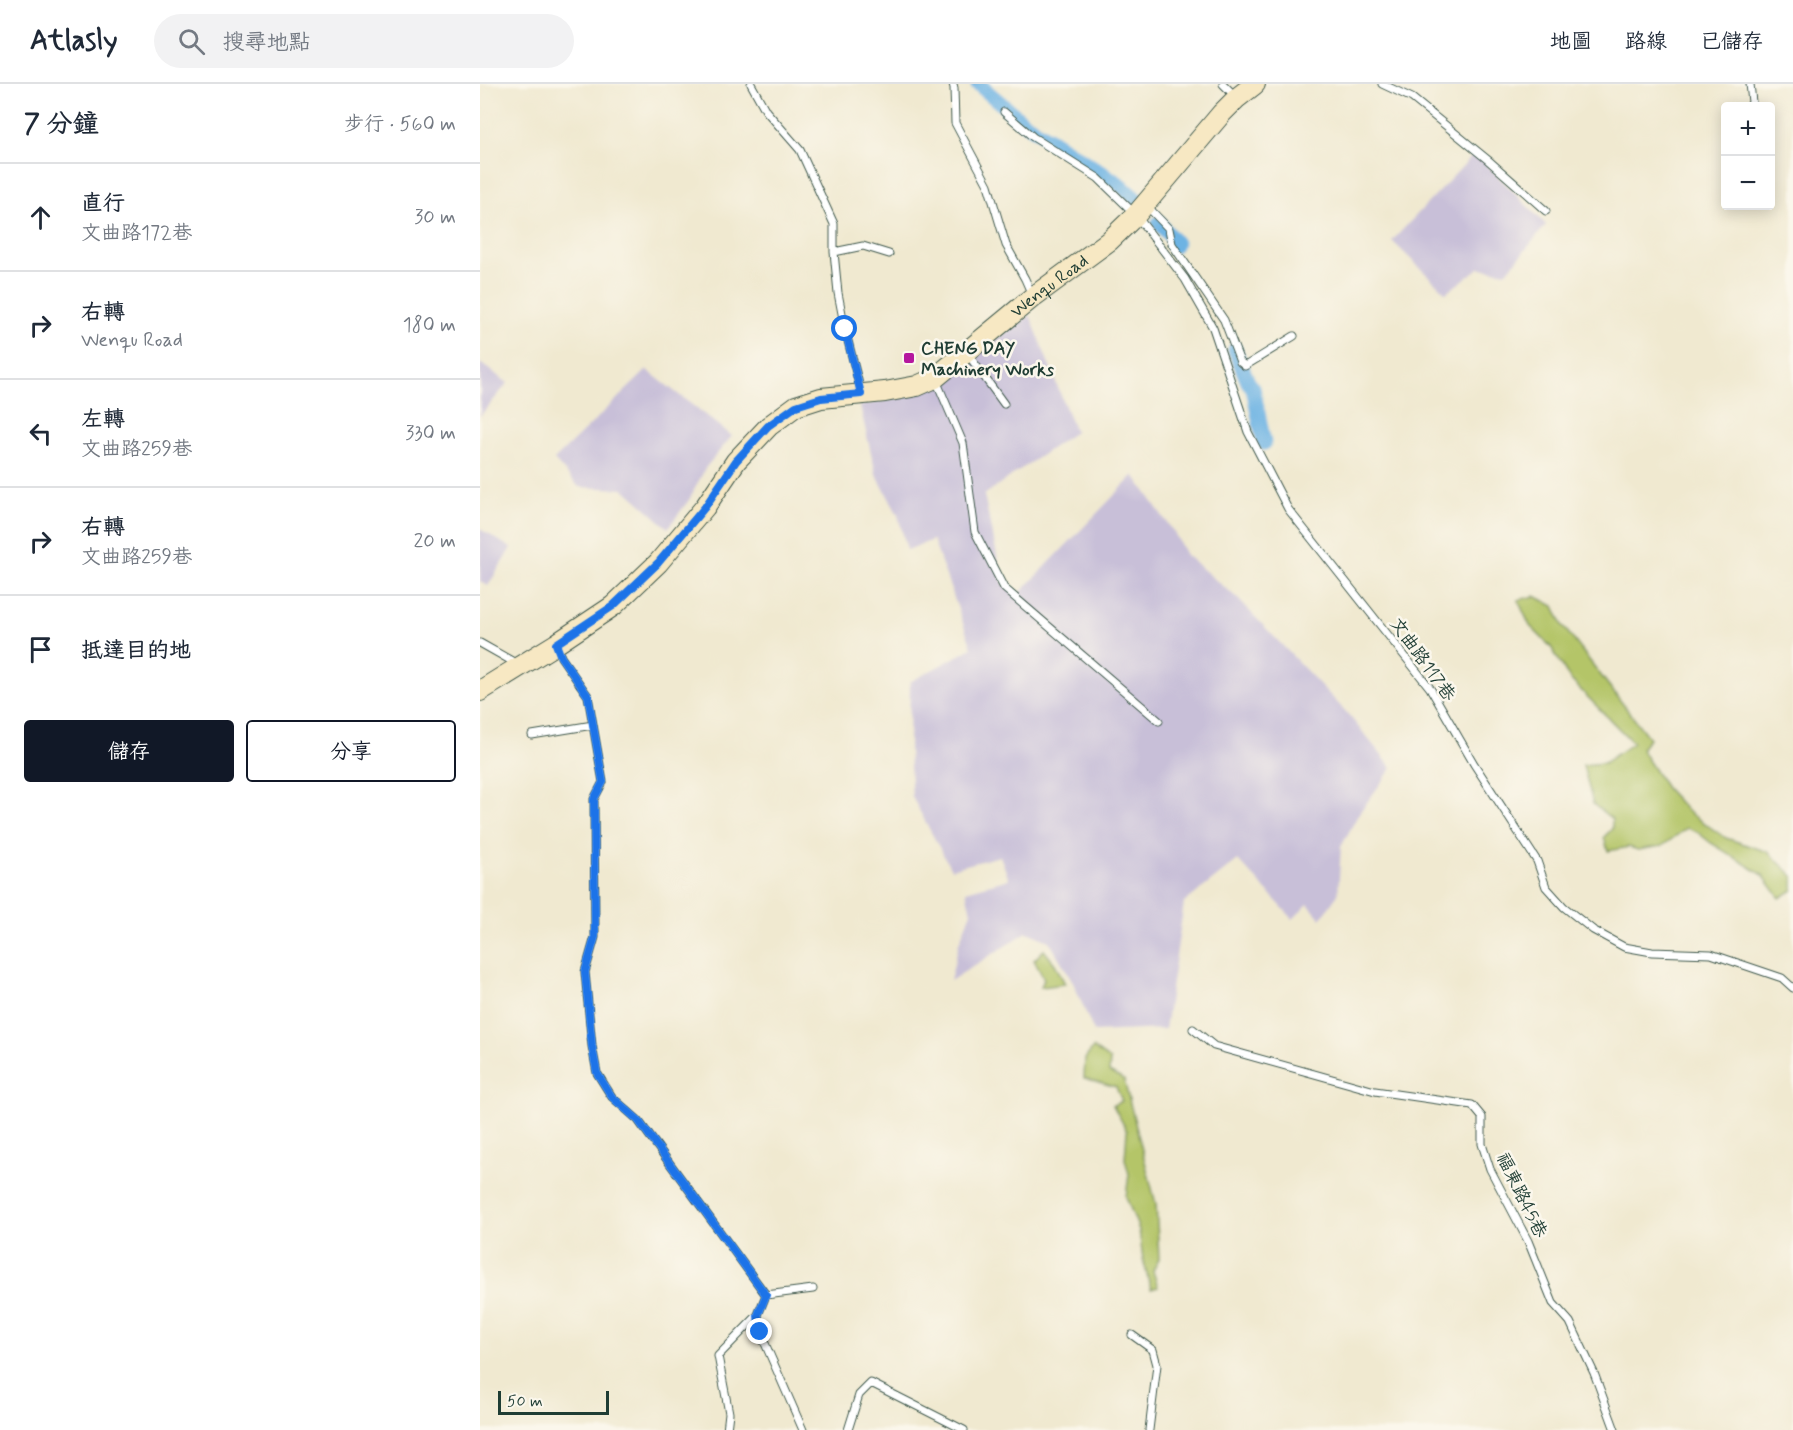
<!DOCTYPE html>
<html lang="zh-TW">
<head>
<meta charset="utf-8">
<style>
	body { margin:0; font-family:Mynerve,"LXGW WenKai TC",sans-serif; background:#f2f2f3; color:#1f2937 }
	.controls { position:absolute; right:18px; top:18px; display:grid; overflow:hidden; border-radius:6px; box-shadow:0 3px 15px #0003 }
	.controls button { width:54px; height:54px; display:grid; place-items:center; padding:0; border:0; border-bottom:2px solid #e0e1e3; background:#fff; color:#1f2937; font:30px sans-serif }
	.scale { position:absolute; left:18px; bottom:15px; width:111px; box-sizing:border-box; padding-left:6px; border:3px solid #1f3d34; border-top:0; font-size:16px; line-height:21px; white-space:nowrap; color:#1f3d34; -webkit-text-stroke:4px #fbf7ec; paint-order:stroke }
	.stop { position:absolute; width:18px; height:18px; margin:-14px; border:4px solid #1a73e8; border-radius:50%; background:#fff }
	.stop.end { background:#1a73e8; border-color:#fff; box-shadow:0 2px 6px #0008 }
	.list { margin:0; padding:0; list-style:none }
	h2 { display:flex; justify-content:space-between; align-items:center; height:78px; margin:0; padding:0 24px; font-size:26px }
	h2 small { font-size:20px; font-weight:400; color:#747a83 }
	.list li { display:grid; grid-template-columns:39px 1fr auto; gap:18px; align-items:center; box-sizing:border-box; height:108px; padding:0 24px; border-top:2px solid #e0e1e3 }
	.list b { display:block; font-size:22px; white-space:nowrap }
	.list p { margin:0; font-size:20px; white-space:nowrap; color:#747a83 }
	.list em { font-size:20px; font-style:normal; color:#747a83 }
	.actions { display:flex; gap:12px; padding:18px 24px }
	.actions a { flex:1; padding:14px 0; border:2px solid #111827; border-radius:6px; text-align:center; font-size:21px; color:#111827 }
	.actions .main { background:#111827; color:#fff }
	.icon { flex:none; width:33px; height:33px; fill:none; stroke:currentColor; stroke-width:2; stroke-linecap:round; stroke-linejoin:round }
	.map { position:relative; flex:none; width:1313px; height:1346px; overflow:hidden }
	header { display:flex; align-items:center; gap:36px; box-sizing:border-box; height:84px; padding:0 30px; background:#fff; border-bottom:2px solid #e0e1e3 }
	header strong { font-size:28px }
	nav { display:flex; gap:33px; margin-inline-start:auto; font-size:21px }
	.search { width:420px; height:54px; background:#f2f2f3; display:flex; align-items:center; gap:15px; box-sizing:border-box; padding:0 21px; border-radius:33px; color:#747a83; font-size:22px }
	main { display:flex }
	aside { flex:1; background:#fff }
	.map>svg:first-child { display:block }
	.industrial { fill:#c8bfd8 }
	.green { fill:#b4c568; stroke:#6a814e; stroke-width:1.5 }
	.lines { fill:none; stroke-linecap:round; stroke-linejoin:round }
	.canal { stroke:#6db3e3; stroke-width:15 }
	.lane-casing { stroke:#3e574b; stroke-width:9 }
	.secondary-casing { stroke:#3e574b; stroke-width:22 }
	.lane { stroke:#fff; stroke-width:7 }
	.secondary { stroke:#f7e8c3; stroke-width:20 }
	.route { stroke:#1a73e8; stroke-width:8 }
	.poi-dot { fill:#b5179e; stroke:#fbf7ec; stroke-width:2 }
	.labels { text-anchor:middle; stroke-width:5; stroke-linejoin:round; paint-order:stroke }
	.street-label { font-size:18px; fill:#1f3d34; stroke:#fbf7ec }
	.poi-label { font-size:18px; font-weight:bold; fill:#1f3d34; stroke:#fbf7ec; text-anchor:start }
</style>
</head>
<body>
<header>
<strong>Atlasly</strong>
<div class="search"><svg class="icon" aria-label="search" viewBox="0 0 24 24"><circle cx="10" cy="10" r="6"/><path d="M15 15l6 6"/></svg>搜尋地點</div>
<nav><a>地圖</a><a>路線</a><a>已儲存</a></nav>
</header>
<main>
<aside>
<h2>7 分鐘<small>步行 · 560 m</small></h2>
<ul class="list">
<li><svg class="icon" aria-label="ahead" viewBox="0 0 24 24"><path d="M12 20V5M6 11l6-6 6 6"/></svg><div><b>直行</b><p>文曲路172巷</p></div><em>30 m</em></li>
<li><svg class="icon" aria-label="right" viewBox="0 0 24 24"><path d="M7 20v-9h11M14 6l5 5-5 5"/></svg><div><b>右轉</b><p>Wenqu Road</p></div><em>180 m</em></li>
<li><svg class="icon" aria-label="left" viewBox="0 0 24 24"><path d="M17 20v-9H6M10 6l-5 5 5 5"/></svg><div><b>左轉</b><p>文曲路259巷</p></div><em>330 m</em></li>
<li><svg class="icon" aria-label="right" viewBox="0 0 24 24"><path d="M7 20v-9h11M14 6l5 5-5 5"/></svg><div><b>右轉</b><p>文曲路259巷</p></div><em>20 m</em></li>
<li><svg class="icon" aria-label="arrive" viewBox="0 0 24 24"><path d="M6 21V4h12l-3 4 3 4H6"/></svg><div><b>抵達目的地</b></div></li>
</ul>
<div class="actions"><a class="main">儲存</a><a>分享</a></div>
</aside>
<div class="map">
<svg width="1313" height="1346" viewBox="0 0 1313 1346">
	<rect width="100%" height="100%" fill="#fbf7ec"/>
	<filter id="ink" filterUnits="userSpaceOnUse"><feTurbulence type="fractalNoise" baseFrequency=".0167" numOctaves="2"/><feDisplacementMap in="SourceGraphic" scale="12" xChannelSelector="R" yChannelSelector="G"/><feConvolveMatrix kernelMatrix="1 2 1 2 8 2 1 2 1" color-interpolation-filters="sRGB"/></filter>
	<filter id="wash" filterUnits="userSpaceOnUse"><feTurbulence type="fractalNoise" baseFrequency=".008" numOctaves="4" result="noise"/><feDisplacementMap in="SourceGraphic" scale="24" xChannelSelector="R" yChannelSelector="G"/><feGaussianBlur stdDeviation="1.35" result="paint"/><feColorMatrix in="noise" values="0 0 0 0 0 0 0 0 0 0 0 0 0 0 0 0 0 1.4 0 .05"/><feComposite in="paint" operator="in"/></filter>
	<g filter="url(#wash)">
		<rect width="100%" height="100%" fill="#f0e9d0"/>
		<path class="industrial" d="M995,69l71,72 -39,47 -28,-4 -33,25 -54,-52z
			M550,231l45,117 -91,63 19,88 15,12 116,-120 41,59 11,21 51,43 110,115 45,55 -33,45 -18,34 -3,47 -17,25 -13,-15 -15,15 -55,-59 -54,43 -19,126 -71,3 -22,-52 -23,-39 -22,-9 -77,49 9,-38 12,-31 -5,-21 43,-12 -9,-23 -49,13 -39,-72 -3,-47 1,-68 62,-34 -39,-108 -26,10 -9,-35 -22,-41 -16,-68 36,-8 34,-10z
			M0,279l28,20 -28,33z
			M167,286l85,66 -26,31 -17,33 -21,28 -44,-39 -45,-2 -25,-27z
			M0,445l31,19 -23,38 -8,-5z"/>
		<path class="green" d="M1055,512l19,10 9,20 86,112 -8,11 25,39 22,24 38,26 42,14 25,24v14l-13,8 -17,-23 -52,-32 -14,-11 -10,-4 -25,18 -24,4 -9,-3 -21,4 -4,-14 8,-8v-10l-19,-15 -10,-39 21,-2 29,-20 -63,-64 -19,-32 -21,-21 -12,-26z
			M564,866l11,14 10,20 -24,3 3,-8 -10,-19z
			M613,964l17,12 -1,12 15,8 32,124 3,55 -6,12 5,16 -7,2 -8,-30 -4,-29 -13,-33 3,-23 -4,-15 2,-28 -14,-26 9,-4 -6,-14 -32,-9 1,-19z"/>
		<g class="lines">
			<path class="canal" d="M498,0l45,38 95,61 27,24
				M679,139l17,20 -2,3
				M755,266l13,32 5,6 11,55"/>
		</g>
	</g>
	<g filter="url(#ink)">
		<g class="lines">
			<defs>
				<path id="lane" d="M271,0l15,27 34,39 34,74v28l4,41 7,36 16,63
					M473,0l1,4 1,35 33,62 18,60 19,34 7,16
					M743,0l12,12
					M902,0l30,14 76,62 58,51
					M1270,22l2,-4 -2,-18
					M524,28l29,25 65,41 38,37 49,64 28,49 35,104 40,77 142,179 44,76 63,97 9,26 18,20 29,23 31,17 28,5 59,2 71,24 11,10
					M667,122l22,23 3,15 52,76 16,42 5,4 49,-30
					M354,168l29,-6 26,8
					M487,269l37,51
					M456,296l27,63 12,89 29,56 155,133
					M0,559l39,22
					M77,562l4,11 27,39 15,86 -9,17 1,138 -10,35 7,74 5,27 15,24 26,23 128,175 -8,20 2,17 43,98
					M52,651l61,-10
					M713,945l21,17 161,45 97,14 10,12v27l8,25 38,72 25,62 17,19 24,51 21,57
					M286,1211l47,-6
					M652,1251l21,15 4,15 -8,65
					M247,1346l2,-17 -11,-57 40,-41
					M368,1346l11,-35 12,-12 93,47"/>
				<g id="secondary">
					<path id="s1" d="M0,607l76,-47 57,-38 45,-43 47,-56 31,-46 33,-35 27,-20 25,-8 64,-6 32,-6 18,-8 98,-81 76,-56 27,-26 86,-102 15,-15 18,-14"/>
				</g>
			</defs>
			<use href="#lane" class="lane-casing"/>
			<use href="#secondary" class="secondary-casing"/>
			<use href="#lane" class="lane"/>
			<use href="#secondary" class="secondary"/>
		</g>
	</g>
	<g class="lines" filter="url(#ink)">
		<path class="route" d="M280,1248l-2,-17 8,-20 -128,-175 -26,-23 -15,-24 -5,-27 -7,-74 10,-35 -1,-138 9,-17 -15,-86 -27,-39 -5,-13 57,-38 45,-43 47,-56 31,-46 32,-35 28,-20 25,-8 40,-4 -16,-65"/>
	</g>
	<rect class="poi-dot" x="423" y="268" width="12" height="12" rx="3"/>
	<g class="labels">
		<g class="street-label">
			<text dy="6" stroke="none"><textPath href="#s1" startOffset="720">Wenqu Road</textPath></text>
			<text transform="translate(943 575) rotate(54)" y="6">文曲路117巷</text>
			<text transform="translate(1042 1111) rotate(64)" y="6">福東路45巷</text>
		</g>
		<g class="poi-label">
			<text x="441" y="270">CHENG DAY<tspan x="441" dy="21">Machinery Works</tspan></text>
		</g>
	</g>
</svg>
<div class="controls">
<button>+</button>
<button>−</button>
</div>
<div class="scale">50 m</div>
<div class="stop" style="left:365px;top:245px"></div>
<div class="stop end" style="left:280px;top:1248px"></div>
</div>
</main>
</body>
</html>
